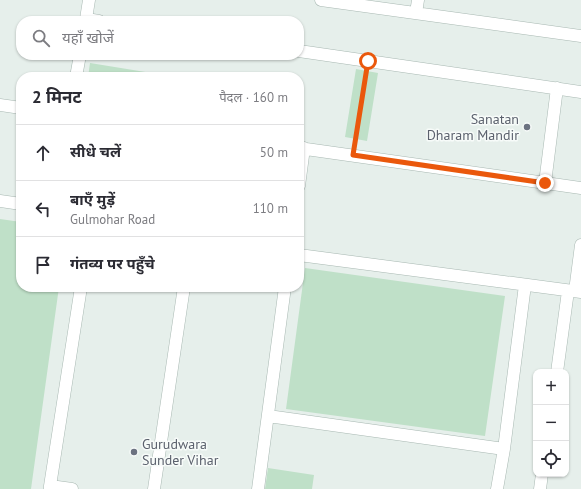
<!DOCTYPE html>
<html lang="hi">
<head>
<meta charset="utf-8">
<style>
	body { margin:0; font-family:"PT Sans","Noto Sans Devanagari",sans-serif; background:#f2f2f3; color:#2b2b33 }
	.controls { position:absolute; right:12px; bottom:12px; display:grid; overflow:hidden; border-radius:8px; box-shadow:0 1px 3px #0004 }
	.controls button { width:36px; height:36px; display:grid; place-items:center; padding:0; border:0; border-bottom:1px solid #e1e1e2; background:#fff; color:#2b2b33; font:20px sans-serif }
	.stop { position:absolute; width:12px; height:12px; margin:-9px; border:3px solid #ea580c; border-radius:50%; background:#fff }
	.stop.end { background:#ea580c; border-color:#fff; box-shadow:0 1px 4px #0008 }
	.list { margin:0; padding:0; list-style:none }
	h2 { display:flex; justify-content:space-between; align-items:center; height:52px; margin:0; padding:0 16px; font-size:17px }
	h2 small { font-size:13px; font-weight:400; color:#7c7c81 }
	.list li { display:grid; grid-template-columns:26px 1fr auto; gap:12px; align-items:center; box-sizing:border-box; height:56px; padding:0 16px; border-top:1px solid #e1e1e2 }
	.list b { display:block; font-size:15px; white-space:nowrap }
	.list p { margin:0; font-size:13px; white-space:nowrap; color:#7c7c81 }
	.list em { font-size:13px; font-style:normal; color:#7c7c81 }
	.icon { flex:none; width:22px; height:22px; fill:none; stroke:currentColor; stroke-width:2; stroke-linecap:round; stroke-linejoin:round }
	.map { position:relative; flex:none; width:581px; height:489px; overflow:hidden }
	.search { position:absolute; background:#fff; box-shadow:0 1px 3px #0004; left:16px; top:16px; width:288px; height:44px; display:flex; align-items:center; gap:10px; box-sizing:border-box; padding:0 14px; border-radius:16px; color:#7c7c81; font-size:15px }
	.panel { position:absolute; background:#fff; box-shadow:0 1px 3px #0004; left:16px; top:72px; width:288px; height:220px; border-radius:16px }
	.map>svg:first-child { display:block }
	.green { fill:#bfe0c8 }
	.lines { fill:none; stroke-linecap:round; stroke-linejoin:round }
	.street-casing { stroke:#a8b8b2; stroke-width:13 }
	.path { stroke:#86b3a5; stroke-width:2; stroke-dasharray:2 3; stroke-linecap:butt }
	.street { stroke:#fff; stroke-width:12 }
	.route { stroke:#ea580c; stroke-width:5 }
	.worship-dot { fill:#6b7280; stroke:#f7fbf9; stroke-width:1.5 }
	.labels { text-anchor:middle; stroke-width:3; stroke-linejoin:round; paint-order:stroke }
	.worship-label { font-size:14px; fill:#5b616d; stroke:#f7fbf9; text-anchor:end }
</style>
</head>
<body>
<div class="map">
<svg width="581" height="489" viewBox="0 0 581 489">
	<rect width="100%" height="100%" fill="#e6efeb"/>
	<path class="green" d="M90,63l80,13v1h-82z
		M356,69l22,4 -11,68 -22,-4z
		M0,219l21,3v65h38l-28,202h-31z
		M305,268l200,28 -20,140 -199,-27z
		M268,468l46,7 -2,14h-47z"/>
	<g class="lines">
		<defs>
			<path id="street" d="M321,0l260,36
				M416,13l2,-13
				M86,19l3,-19
				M86,21v-2l13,2
				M299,51l282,41
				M76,77l4,-22
				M0,105l21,3
				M299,148l282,40
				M545,183l12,-95
				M299,186l5,-38
				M0,201l21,3
				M299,255l282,37
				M575,291l6,-46
				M557,372l11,-81
				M268,416l236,33 21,-164
				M50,486l31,-199
				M50,489v-3l22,3
				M154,489l30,-202
				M258,489l27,-202
				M497,489l7,-40
				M540,489l2,-15"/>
		</defs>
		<use href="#street" class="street-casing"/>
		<path class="path" d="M354,145l12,-73"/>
		<use href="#street" class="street"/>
	</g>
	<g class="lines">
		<path class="route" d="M368,61l-15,94 192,28"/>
	</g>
	<g class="worship-dot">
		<circle cx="527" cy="127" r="4"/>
		<circle cx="134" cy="452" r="4"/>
	</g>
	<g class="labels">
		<g class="worship-label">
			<text x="519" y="124">Sanatan<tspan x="519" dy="16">Dharam Mandir</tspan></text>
			<text x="142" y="449" text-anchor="start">Gurudwara<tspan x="142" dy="16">Sunder Vihar</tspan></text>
		</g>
	</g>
</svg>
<div class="controls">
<button>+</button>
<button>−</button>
<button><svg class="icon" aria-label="locate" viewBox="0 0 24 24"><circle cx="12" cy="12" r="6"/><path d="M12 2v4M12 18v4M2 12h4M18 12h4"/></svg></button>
</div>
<div class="stop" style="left:368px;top:61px"></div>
<div class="stop end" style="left:545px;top:183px"></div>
<div class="search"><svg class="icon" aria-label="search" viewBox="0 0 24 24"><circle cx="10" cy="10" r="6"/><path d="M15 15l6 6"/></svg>यहाँ खोजें</div>
<section class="panel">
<h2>2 मिनट<small>पैदल · 160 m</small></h2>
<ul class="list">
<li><svg class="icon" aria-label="ahead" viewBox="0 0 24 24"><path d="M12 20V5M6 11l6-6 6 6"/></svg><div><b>सीधे चलें</b></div><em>50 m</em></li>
<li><svg class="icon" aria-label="left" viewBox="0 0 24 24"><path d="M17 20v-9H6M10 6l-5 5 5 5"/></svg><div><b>बाएँ मुड़ें</b><p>Gulmohar Road</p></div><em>110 m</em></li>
<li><svg class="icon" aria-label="arrive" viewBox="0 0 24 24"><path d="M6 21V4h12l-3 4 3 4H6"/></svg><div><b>गंतव्य पर पहुँचे</b></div></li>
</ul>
</section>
</div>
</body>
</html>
